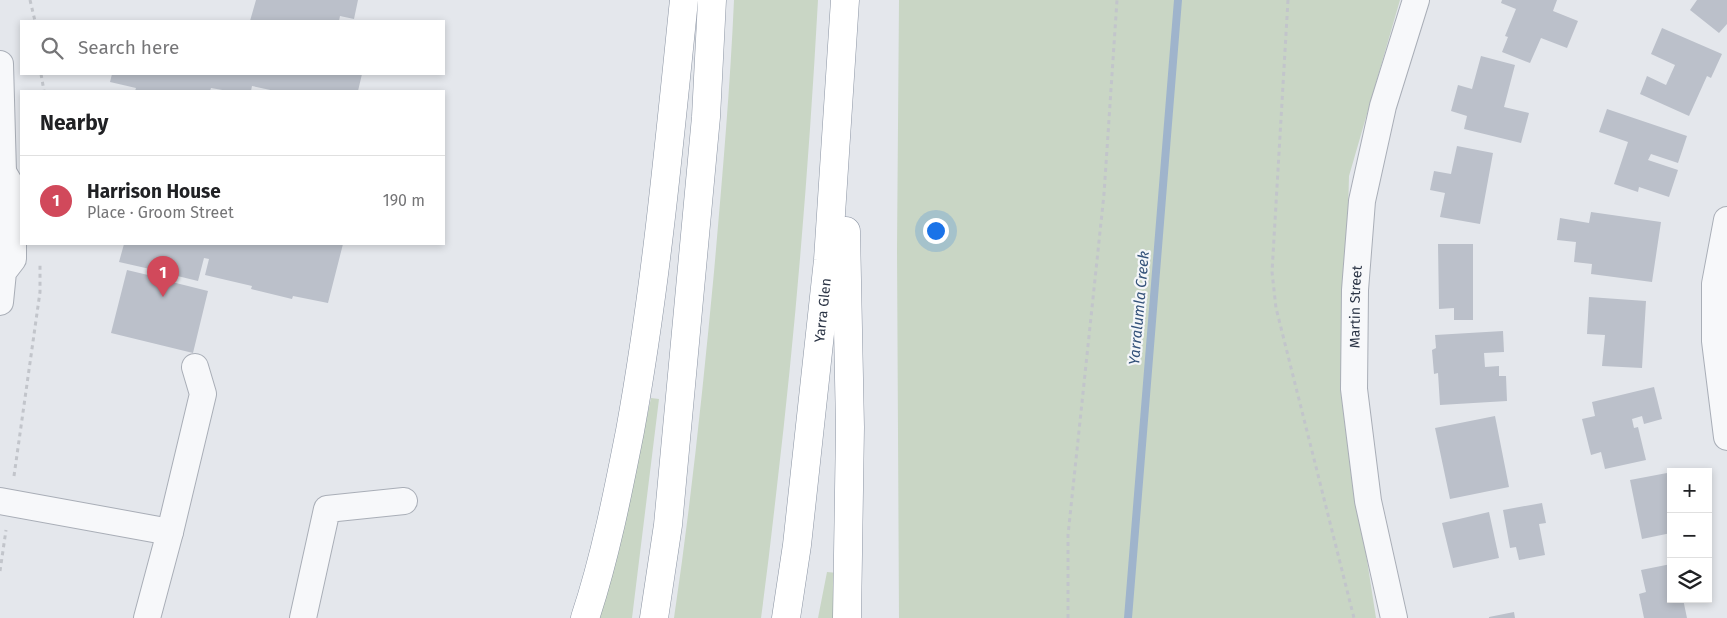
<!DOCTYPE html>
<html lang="en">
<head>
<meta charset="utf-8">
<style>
	body { margin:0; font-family:"Fira Sans",sans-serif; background:#f6f6f6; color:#202124 }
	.controls { position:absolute; right:15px; bottom:15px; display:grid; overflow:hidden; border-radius:0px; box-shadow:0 2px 8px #0003 }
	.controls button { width:45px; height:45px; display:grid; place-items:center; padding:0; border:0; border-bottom:1px solid #e0e0e0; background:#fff; color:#202124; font:25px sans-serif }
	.you { position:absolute; left:935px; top:230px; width:18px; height:18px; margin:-12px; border:4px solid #fff; border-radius:50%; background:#1a73e8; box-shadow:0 0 0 8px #1a73e833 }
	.badge { display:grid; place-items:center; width:32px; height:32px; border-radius:50%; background:#d1495b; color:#fff; font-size:16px; font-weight:700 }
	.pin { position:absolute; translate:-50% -41px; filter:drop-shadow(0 1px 2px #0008) }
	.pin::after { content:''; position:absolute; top:26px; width:18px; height:15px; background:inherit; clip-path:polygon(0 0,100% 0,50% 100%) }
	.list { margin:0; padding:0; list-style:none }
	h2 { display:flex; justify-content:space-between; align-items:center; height:65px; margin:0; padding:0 20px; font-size:21px }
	h2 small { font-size:16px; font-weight:400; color:#757577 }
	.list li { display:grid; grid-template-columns:32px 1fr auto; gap:15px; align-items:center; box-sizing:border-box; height:90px; padding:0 20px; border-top:1px solid #e0e0e0 }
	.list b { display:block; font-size:19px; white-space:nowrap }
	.list p { margin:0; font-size:16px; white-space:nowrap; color:#757577 }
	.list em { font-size:16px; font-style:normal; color:#757577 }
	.icon { flex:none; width:28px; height:28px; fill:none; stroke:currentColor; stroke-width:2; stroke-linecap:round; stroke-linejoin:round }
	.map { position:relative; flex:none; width:1727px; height:618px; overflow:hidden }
	.search { position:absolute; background:#fff; box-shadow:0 2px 8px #0003; left:20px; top:20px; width:425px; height:55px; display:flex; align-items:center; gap:12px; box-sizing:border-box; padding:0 18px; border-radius:0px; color:#757577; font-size:19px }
	.panel { position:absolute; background:#fff; box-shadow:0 2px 8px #0003; left:20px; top:90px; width:425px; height:155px; border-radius:0px }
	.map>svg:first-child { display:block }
	.green { fill:#c9d6c5 }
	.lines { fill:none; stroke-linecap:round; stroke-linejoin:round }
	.stream { stroke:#9fb4cc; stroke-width:8 }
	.building { fill:#bbc0ca }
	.minor-casing { stroke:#a9aeb7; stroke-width:28 }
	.highway-casing { stroke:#8b94a3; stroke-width:29 }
	.path { stroke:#c2c5cb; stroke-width:3; stroke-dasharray:4 4; stroke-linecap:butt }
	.minor { stroke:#f7f8fa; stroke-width:26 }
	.highway { stroke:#fff; stroke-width:28 }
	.labels { text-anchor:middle; stroke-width:4.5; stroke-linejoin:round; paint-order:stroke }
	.street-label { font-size:14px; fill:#2b3445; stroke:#f4f6f9 }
	.water-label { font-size:15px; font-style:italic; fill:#34527a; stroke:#f4f6f9 }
</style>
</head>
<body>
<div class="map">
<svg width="1727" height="618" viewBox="0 0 1727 618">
	<rect width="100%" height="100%" fill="#e4e7ec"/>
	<path class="green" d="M734,0h84c-9,163 -22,325 -41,486 -5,44 -10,88 -16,132h-87c17,-115 29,-230 40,-346 8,-91 16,-181 20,-272z
		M899,0h501l-51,176 -6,230 33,212h-477l-2,-368z
		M651,398l8,1 -27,219h-33l24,-90z
		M827,572l11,1 1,45h-21z"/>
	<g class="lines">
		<path class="stream" d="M1128,618l50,-618"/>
	</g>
	<path class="building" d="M256,0h102l-4,19 -14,-3 -1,5h-89z
		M1502,0h55l-4,11 25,10 -11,27 -26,-10 -11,25 -28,-11 6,-15 -3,-1 11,-27 -15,-6z
		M1697,0h30v24l-8,9 -29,-23z
		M1662,28l60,26 -11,24 -4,-2 -18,40 -49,-22 7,-18 19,9 9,-20 -24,-11z
		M1481,56l34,9 -11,42 25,6 -8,30 -57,-14 3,-13 -16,-5 7,-26 14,4z
		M112,74h250l-4,17h-83l-23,-5 -1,5h-23l-17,-3 -1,3h-75l1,-3 -26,-6z
		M1607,109l80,27 -9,27 -27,-9 -3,6 30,10 -9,27 -30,-10 -1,5 -24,-8 14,-42 -29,-10z
		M1457,146l36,7 -13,71 -40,-7 5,-24 -15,-3 4,-19 17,3z
		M1591,212l70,10 -9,60 -61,-8 1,-10 -18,-2 2,-20 -19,-2 3,-22 29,5z
		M124,244h219l-15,59 -35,-7 -1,3 -41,-10 1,-3 -47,-11 4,-16 -5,-1 -6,23 -37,-9 -1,7 48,12 -15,62 -82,-20 16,-63 21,5 2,-6 -31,-7z
		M1438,244h35v76h-19v-12l-15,1z
		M1589,297l57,4 -4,67 -40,-2 3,-31 -18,-1z
		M1503,331l1,21 -20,1 1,14 14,-1v10h7l1,25 -67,4 -2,-32 -4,1 -2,-24 4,-2 -1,-13z
		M1654,387l8,32 -18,5 -2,-8 -10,3 2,9 4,-1 8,33 -41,9 -4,-17 -10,3 -9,-36 13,-3 -3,-14z
		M1495,416l14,71 -59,12 -15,-71z
		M1667,473l4,18v42l-29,6 -12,-59z
		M1542,503l4,20 -7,1 6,31 -26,5 -3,-13 -6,1 -7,-38z
		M1489,512l10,46 -46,10 -11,-45z
		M1671,564v35h12l4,19h-43l-5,-24 7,-2 -5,-22z
		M1514,612l1,6h-26v-1z"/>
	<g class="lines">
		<defs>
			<g id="minor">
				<path d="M0,64l3,108 -3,5"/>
				<path d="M1727,220l-12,64v57l12,96"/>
				<path d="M0,302l3,-30 10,-13v-70l-10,-17"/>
				<path d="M0,501l170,31"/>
				<path d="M147,618l23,-86 33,-138 -8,-27"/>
				<path d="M303,618l24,-109 77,-8"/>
				<path id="s1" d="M1394,618l-26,-117 -14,-112 1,-99 7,-89 21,-95 33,-106"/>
			</g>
			<g id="highway">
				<path d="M846,231l4,196 -3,191"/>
				<path d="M585,618c20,-60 33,-126 45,-187 26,-143 39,-287 54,-431"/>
				<path d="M654,618l14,-93 38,-408 6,-117"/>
				<path id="s2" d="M786,618l11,-73 31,-285 17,-260"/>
			</g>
		</defs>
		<use href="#minor" class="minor-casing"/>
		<use href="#highway" class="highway-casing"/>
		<path class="path" d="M30,0l5,21
			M1288,0l-16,272 4,36 78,310
			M41,74l3,17
			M14,476l26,-184v-28
			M0,571l6,-41
			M1068,618v-83l36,-341 13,-194"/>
		<use href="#minor" class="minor"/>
		<use href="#highway" class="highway"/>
	</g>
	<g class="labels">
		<g class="street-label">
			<text dy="5" stroke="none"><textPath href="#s1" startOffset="315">Martin Street</textPath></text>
			<text dy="5" stroke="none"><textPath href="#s2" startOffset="310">Yarra Glen</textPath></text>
		</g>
		<g class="water-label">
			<text transform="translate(1139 308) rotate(-85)" y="5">Yarralumla Creek</text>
		</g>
	</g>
</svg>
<div class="controls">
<button>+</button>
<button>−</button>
<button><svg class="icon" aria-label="layers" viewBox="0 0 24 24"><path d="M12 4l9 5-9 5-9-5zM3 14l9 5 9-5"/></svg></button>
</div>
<div class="you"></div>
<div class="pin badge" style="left:163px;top:297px">1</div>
<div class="search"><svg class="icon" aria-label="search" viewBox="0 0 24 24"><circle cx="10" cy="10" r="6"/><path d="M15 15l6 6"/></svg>Search here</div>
<section class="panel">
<h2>Nearby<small></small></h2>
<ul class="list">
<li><span class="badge">1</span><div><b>Harrison House</b><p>Place · Groom Street</p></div><em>190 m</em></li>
</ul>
</section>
</div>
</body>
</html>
